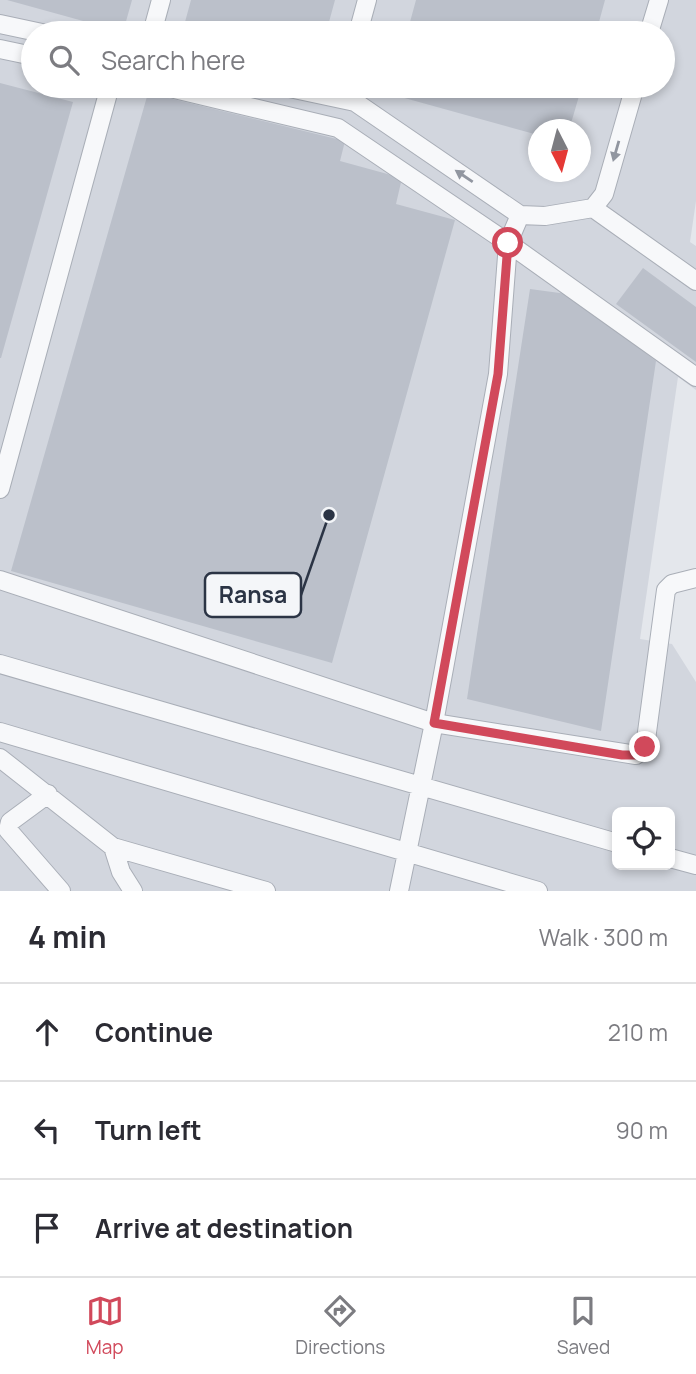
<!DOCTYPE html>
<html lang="en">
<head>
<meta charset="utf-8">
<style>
	body { margin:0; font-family:Manrope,sans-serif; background:#f2f2f3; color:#2b2b33 }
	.controls { position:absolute; right:21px; bottom:21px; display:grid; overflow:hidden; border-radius:10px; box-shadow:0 4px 10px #0003 }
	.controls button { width:63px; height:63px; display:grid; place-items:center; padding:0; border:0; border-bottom:2px solid #e1e1e2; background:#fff; color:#2b2b33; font:35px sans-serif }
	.compass { position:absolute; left:528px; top:119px; width:63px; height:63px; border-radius:50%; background:#fff; box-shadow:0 4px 10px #0003; rotate:174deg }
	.stop { position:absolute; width:21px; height:21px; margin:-16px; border:5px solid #d1495b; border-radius:50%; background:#fff }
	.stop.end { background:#d1495b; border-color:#fff; box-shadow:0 2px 7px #0008 }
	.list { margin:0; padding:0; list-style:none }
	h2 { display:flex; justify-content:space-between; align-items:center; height:91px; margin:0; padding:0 28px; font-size:30px }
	h2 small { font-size:23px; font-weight:400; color:#7c7c81 }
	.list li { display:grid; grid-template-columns:46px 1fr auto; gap:21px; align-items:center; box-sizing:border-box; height:98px; padding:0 28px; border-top:2px solid #e1e1e2 }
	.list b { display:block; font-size:26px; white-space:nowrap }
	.list em { font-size:23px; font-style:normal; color:#7c7c81 }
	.icon { flex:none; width:38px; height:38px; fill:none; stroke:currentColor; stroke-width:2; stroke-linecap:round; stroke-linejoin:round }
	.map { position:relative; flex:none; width:696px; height:891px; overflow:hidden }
	.search { position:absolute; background:#fff; box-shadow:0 4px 10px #0003; left:21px; right:21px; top:21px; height:77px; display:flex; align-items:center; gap:18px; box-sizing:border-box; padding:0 24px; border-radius:38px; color:#7c7c81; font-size:26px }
	.sheet { height:385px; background:#fff }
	nav { display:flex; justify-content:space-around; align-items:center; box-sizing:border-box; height:98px; border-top:2px solid #e1e1e2; background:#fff; font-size:19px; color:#7c7c81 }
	nav a { display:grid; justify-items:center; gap:4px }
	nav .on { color:#d1495b }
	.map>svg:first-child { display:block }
	.built { fill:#d2d6de; fill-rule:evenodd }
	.building { fill:#bbc0ca }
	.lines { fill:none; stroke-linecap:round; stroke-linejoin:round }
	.minor-casing { stroke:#a9aeb7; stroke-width:20 }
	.minor { stroke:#f7f8fa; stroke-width:18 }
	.oneway { fill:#9196a0 }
	.route { stroke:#d1495b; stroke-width:9 }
	.leader { fill:none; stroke:#2b3445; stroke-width:2.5 }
	.callout-dot { fill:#2b3445; stroke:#f4f6f9; stroke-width:2.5 }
	.callout { fill:#f4f6f9; stroke:#2b3445; stroke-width:2.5 }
	.callout-label { font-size:23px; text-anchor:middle; font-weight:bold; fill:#2b3445 }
</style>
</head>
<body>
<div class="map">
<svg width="696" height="891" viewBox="0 0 696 891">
	<rect width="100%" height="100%" fill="#e4e7ec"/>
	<path class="built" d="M0,0h696v201l-6,41 6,4v144l-18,-13 -38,262 32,5 24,38v209h-696zM33,33h630v53h-630zM538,130h42v42h-42zM617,812h53v53h-53z"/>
	<path class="building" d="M7,0h125l-9,32z
		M191,0h144l-9,33h-144z
		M416,0h189l-9,33h-189z
		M0,83l73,19 -72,256h-1z
		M392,86h190l-13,44h-31v5l-148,-41z
		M148,93l197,48 -5,20 62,17 -6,26 59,16 -123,443 -321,-92z
		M643,268l53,39v55l-80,-58z
		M530,289l37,5 89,67 -55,370 -134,-32z"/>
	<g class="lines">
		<defs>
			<path id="minor" d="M0,24l42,9
				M152,33l9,-33
				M358,33l9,-33
				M649,33l10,-33
				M0,49l33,7
				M162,86l176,42 170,115 188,134
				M280,86l75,16 165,113 25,1 48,-8 11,-14 31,-108
				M593,208l103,73
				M0,489l110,-403
				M0,580l434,143 202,32 9,-8 21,-157 6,-6 24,-6
				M0,664l617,179
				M0,732l538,159
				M0,758l113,89 153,44
				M48,794l-38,28 -2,8 53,61
				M113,847l8,25 12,19
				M670,858l26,7
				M399,891l35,-168 64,-349 10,-131 12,-28"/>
		</defs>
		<use href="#minor" class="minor-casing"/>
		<use href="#minor" class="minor"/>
	</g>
	<defs><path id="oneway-solid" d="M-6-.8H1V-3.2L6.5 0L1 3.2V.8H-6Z" transform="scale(1.75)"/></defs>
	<g class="oneway">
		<use href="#oneway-solid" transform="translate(616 151) rotate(106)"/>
		<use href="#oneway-solid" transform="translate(464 176) rotate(-146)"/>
	</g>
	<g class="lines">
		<path class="route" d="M508,243l-10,131 -64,349 188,32h14l9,-8"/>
	</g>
	<path class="leader" d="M329 515L301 595"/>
	<circle class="callout-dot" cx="329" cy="515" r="7"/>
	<rect class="callout" x="205" y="573" width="96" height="44" rx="7"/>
	<g class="callout-label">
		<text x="253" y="603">Ransa</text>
	</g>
</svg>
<div class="controls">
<button><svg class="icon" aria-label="locate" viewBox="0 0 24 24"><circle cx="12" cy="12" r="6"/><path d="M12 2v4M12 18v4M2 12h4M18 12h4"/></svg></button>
</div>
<svg class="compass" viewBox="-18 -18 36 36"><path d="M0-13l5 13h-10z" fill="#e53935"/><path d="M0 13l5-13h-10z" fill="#7c7c81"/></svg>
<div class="stop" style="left:508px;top:243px"></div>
<div class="stop end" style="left:645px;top:747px"></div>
<div class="search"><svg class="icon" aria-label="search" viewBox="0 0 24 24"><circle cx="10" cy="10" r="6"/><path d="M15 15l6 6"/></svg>Search here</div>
</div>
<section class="sheet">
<h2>4 min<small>Walk · 300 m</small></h2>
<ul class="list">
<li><svg class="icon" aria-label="ahead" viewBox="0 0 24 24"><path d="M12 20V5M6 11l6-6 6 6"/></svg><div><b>Continue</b></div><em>210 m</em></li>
<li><svg class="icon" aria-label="left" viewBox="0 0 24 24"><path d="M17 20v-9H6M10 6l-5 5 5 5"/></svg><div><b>Turn left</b></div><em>90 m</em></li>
<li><svg class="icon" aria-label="arrive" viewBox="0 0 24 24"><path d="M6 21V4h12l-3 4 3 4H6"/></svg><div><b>Arrive at destination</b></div></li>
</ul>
</section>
<nav>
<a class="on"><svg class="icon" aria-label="map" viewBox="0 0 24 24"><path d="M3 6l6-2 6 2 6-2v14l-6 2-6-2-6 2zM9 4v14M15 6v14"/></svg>Map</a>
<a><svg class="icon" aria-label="directions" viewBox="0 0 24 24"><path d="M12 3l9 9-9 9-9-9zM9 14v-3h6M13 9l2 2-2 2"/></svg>Directions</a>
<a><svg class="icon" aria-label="saved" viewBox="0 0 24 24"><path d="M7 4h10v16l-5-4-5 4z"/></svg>Saved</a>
</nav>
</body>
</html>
